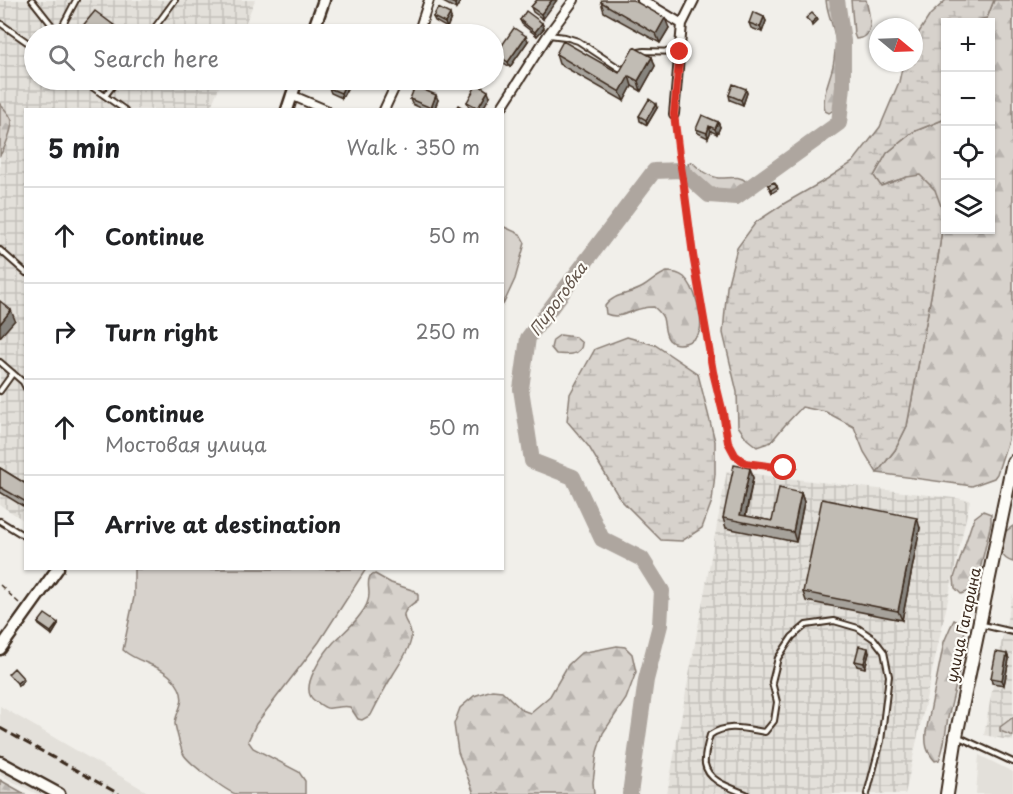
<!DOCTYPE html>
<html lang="en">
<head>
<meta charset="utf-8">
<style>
	body { margin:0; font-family:"Playpen Sans",sans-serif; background:#f6f6f6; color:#202124 }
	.controls { position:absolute; right:18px; top:18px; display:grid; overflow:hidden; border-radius:0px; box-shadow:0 2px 4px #0004 }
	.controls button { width:54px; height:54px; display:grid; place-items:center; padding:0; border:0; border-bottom:2px solid #e0e0e0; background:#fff; color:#202124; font:30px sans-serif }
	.compass { position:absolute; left:869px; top:18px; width:54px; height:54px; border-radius:50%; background:#fff; box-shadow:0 2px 4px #0004; rotate:109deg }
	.stop { position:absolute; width:18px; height:18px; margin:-14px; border:4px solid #d93025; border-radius:50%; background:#fff }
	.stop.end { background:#d93025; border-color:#fff; box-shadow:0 2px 6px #0008 }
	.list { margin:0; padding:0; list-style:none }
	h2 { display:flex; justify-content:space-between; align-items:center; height:78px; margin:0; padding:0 24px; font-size:26px }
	h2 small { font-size:20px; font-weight:400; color:#757577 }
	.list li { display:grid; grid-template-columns:39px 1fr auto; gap:18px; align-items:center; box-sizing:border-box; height:96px; padding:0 24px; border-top:2px solid #e0e0e0 }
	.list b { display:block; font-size:22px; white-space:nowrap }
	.list p { margin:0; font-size:20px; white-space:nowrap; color:#757577 }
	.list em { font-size:20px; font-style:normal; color:#757577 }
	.icon { flex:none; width:33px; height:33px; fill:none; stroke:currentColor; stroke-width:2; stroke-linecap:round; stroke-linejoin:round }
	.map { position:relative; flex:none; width:1013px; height:794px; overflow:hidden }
	.search { position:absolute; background:#fff; box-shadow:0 2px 4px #0004; left:24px; top:24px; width:480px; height:66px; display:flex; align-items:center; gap:15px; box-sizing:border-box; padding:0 21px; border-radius:33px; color:#757577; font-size:22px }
	.panel { position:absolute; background:#fff; box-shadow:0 2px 4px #0004; left:24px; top:108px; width:480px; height:462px; border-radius:0px }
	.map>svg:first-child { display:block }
	.built { fill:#e3e0da }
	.industrial { fill:url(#industrial-grid) }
	.green { fill:#d7d2cc; stroke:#897e75; stroke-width:1.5 }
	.forest { fill:url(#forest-firs); stroke:#897e75; stroke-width:1.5 }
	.wetland { fill:url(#wetland-marsh); stroke:#897e75; stroke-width:1.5 }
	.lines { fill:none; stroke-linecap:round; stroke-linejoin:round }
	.river { stroke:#aea69f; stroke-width:16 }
	.lane-casing { stroke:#3b2a1e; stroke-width:8 }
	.street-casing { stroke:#3b2a1e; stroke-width:12 }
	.secondary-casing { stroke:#3b2a1e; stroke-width:15 }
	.primary-casing { stroke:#3b2a1e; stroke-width:16 }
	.path { stroke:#3b2a1e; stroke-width:1.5; stroke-dasharray:6 4.5; stroke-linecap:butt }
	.lane { stroke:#fdfcf7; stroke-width:4 }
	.street { stroke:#fdfcf7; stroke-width:8 }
	.secondary { stroke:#fdfcf7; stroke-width:10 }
	.primary { stroke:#fdfcf7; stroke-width:12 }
	.rail { stroke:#3b2a1e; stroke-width:3; stroke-dasharray:9 4.5; stroke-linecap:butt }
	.wall { fill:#a6a29b; stroke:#3b2a1e; stroke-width:1.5 }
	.shaded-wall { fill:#87847e; stroke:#3b2a1e; stroke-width:1.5 }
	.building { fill:#c1bcb4; stroke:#3b2a1e; stroke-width:1.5 }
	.route { stroke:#d93025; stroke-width:8 }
	.labels { text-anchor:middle; stroke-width:4.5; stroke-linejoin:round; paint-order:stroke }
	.street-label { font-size:15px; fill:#3b2a1e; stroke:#fdfcf7 }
	.water-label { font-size:16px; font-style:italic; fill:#63554b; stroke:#fdfcf7 }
</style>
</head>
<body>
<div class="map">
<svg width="1013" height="794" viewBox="0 0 1013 794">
	<defs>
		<pattern id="industrial-grid" width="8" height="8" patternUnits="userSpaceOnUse" patternTransform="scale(1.5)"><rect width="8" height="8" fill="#e3e0da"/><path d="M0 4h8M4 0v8" fill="none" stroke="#c4c0bb"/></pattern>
		<pattern id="forest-firs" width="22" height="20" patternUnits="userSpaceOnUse" patternTransform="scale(1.5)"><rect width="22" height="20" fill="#d7d2cc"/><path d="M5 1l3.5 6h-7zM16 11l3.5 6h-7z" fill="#b9b4af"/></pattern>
		<pattern id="wetland-marsh" width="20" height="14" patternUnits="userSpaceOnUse" patternTransform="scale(1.5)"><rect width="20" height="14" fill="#d7d2cc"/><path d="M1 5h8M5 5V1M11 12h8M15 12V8" fill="none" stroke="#b9b4af"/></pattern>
	</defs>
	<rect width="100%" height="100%" fill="#f1efea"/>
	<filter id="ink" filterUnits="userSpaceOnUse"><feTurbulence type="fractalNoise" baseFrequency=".0167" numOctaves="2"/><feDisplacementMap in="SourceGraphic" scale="12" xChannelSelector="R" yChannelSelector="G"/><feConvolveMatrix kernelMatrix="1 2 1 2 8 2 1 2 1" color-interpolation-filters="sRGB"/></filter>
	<g filter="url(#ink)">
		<path class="built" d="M0,706l151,88h-114l-37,-19z
			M979,755l34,17v22h-37z"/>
		<path class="industrial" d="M0,0h255l-14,34h-207v46h188l-12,29 -184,1 -1,411 -25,-16z
			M727,471l243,29 -65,294h-238z
			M1013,594v147l-29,-6 14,-78z"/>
		<path class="green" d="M502,226l18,8 5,9 -10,36 -12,26z
			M1013,526v36c-11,-3 -17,-14 -12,-25 2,-5 8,-8 12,-11z
			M134,569h232l-47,73 -63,82 -8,17 5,7 46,24 6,9v13c-17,0 -34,0 -51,0 -5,0 -13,0 -18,0 -9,-2 -47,-31 -52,-39 -3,-4 -8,-26 -9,-31 0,-12 12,-21 4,-36 -13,-25 -38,-22 -56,-38l11,-53z"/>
		<path class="forest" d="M826,0h16l1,8 -4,46v42l-4,13 -6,4 -4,-2c-4,-18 7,-34 9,-51 1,-7 2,-16 1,-23 -2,-13 -8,-24 -9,-37z
			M851,0h15c3,14 11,38 -10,39l-2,-5z
			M994,0h19v400l-5,40 -11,34 -3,4 -22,8 -95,-13 18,-23 12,-24 31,-168 6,-44 -37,-37 -27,9 -6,-10 13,-23 26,-21 32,-13 1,111h44v-208h-20l17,-4z
			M0,104c4,5 11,11 12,17 0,8 -7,28 -12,34z
			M692,162c8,8 15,14 26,16 11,1 20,-4 29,4 -5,6 -15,10 -22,10 -14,-1 -37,-14 -37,-29z
			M667,272c6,0 12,1 17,5 11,10 19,39 16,53 -3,11 -22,19 -31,10 -5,-6 -4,-15 -6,-22 -2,-5 -6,-8 -9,-11 -4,0 -7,0 -10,1 -14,2 -23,12 -38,6l-1,-8c9,-13 25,-11 38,-19 8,-5 15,-12 24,-15z
			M560,335l15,2 7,6c0,13 -16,12 -26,11l-5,-6 2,-8z
			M983,511l8,3v9l-12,51 -9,17 -9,3 -6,-6 -1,-10 17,-52 3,-8z
			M375,574l16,9 24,8 3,4v5c-29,19 -4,20 -7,39 -1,10 -12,26 -17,34 -8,13 -16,28 -23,42l-9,5 -4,-1 -8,-12c-8,-2 -16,2 -23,1 -4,-1 -8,-5 -12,-7 -18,-12 9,-48 19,-59 9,-9 19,-17 26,-27 5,-6 9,-14 9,-21 0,-7 -2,-12 1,-18z
			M954,620l4,2 7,8c-2,29 -10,59 -17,88 -3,15 -3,29 -9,42l-4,1c-9,-10 -10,-17 -9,-29l18,-90 6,-14z
			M617,646l8,1 7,7 4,18 -10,27 -23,34 -6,19 -4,30 1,12h-120l-16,-42 -4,-28 6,-16 14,-12 18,-6 10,1 20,19 8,3 20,-17 18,-31 13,-12z
			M1012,718h1v18l-13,-5v-4z
			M0,780l25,14h-25z"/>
		<path class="wetland" d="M946,0h48l-7,18 -17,4h-24l-1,97 -32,13 -26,21 -13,23 7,10 26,-9 13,-2 15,15 9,24 -6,44 -31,168 -12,24 -18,23 -13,-21 -10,-25 -28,-15 -24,-5 -17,18 -14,17 -14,5 -10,-8 -9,-13 -1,-34 -14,-59 4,-46 10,-39 19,-26 29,-19 42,-24 26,-17 27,-35 19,-45 4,-19h11v-23l16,-25z
			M627,337l28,8 43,29 17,67v33l-3,27 -10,27 -20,13 -21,-1 -41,-41 -31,-52 -22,-26 3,-27 25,-45z"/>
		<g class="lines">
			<path class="river" d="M630,794l16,-114 14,-55 2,-34 -20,-32 -40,-20 -29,-62 -41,-16 -11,-72 7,-51 126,-167 27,-1 28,25 27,2 103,-74 4,-37v-45l-6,-41"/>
			<defs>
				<path id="lane" d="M32,0l26,33
					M0,23l34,24
					M58,34l18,-34
					M150,34l25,-34
					M549,35l16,2 13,4 41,27 6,1
					M639,52l5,-1 35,1
					M82,80l43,30
					M105,96l12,-16
					M0,250l26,23
					M0,362l23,20 3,6
					M0,391l13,-18
					M0,521l26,16
					M983,625l30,7
					M959,737l54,25
					M746,794c-14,-6 -38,-12 -41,-30 -1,-7 3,-22 5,-29 18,-12 35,-6 55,-3l9,-11 3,-19 -5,-20 6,-24 14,-21 14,-12 28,-4 24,7 16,11 10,13 5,24 -8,65 -14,53"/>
				<path id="street" d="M642,0l40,24
					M418,34l11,-34
					M291,95l35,15
					M384,110l14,-30
					M500,110l48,-75 26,-35
					M674,114l8,-90 12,-24"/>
				<path id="secondary" d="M312,34l12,-34
					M287,110l10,-30
					M0,649l58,-81
					M0,762l59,32"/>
				<path id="primary" d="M947,794l9,-58 57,-274"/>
			</defs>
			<use href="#lane" class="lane-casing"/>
			<use href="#street" class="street-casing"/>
			<use href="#secondary" class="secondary-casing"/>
			<use href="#primary" class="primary-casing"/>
			<path class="path" d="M675,123l18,132 20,117 10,41 5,29 7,13 10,8 39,5h19
				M0,585l19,18"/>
			<use href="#lane" class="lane"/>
			<use href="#street" class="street"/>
			<use href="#secondary" class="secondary"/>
			<use href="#primary" class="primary"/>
			<path class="rail" d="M0,728l119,66"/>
		</g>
		<path class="wall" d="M442,0h19l-5,9 -13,-7z
			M537,0l6,19 -10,-7 -2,-5z
			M601,2l68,26 -9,15 -56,-31z
			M433,17l18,1 -4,10 -12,-7z
			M764,17l2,4 -4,11 -11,-4 -2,-5z
			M520,20l22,3 2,5 -7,8 -15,-12z
			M528,41l-18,26 -12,-8 -2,-5z
			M556,54l63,19 33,-16 3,9 -14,25 -9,-5 -8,15 -65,-37z
			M351,81l-9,17 -11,-5 -2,-5z
			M747,93l-4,12 -13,-5 -1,-5z
			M490,96l-8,14h-8l-5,-3 -2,-5z
			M410,99l28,1 -4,10h-9l-13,-6z
			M657,108l-10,17 -7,-4 -1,-5z
			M718,122l2,5 -3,7 -6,-3 -3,7 -10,-5 -2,-4z
			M768,185l9,1 1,3 -6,4z
			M0,468l26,16v24l-26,-16z
			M750,468l3,10 -7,38 26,5 29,-28 3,9 -8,40 -70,-14 -3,-10z
			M920,528l-18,92 -96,-19 -3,-9z
			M38,623h20v2l-6,10 -13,-10z
			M869,653l-4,15 -8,-2 -2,-5z
			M1007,654l2,5 -5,26 -12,-2 -1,-5z"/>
		<path class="shaded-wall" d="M457,0h4l-5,9 -1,-5z
			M552,0h5l-14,19 -2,-5z
			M450,14l1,4 -4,10 -2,-5z
			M764,17l2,4 -4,11 -2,-5z
			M665,18l4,10 -9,15 -4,-9z
			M817,18l1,2 -6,6 -1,-3z
			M542,23l2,5 -7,8 -2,-4z
			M119,29l1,5h-5z
			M526,36l2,5 -18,26 -2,-5z
			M652,57l3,9 -14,25 -3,-10z
			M629,76l3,10 -8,15 -4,-9z
			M347,80h3l1,1 -9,17 -1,-5z
			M746,89l1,4 -4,12 -2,-5z
			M488,91l2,5 -8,14h-3l-1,-2z
			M436,95l2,5 -4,10h-3v-2z
			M656,104l1,4 -10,17 -1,-5z
			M718,122l2,5 -3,7 -2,-5z
			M709,126l2,5 -3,7 -1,-5z
			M11,310l4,10 -15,17v-13z
			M750,468l3,10 -9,44 -4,-7z
			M801,493l3,9 -8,40 -3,-10z
			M917,518l3,10 -18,92 -4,-9z
			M58,623v2l-6,10 -1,-3z
			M868,648l1,5 -4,15 -1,-5z
			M1007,654l2,5 -5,26 -2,-5z
			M23,678l1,2 -6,6 -1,-3z"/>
		<path class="building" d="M446,0h11l-2,4z
			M537,0h15l-11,14 -10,-7z
			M602,0h31l32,18 -9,16 -55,-32z
			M438,8l12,6 -5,9 -12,-6z
			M95,11l24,18 -4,5h-39z
			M526,11l16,12 -7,9 -15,-12z
			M753,12l11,5 -4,10 -11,-4z
			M812,13l5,5 -6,5 -5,-5z
			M365,25l23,7 -1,2h-25z
			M514,28l12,8 -18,26 -12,-8z
			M432,31l9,3h-10z
			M563,41l56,32 15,-26 18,10 -14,24 -9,-5 -9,16 -64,-38z
			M333,80h14l-6,13 -12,-5z
			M477,84l11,7 -10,17 -11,-6z
			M733,84l13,5 -5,11 -12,-5z
			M415,86l21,9 -5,13 -21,-9z
			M649,99l7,5 -10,16 -7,-4z
			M458,105l8,5h-11z
			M702,115l16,7 -3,7 -6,-3 -2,7 -11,-4z
			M774,182l3,4 -6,4 -3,-5z
			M0,301l11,9 -11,14z
			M734,465l16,3 -10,47 32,6 7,-33 22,5 -8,39 -70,-14z
			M0,468l26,16v18l-26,-15z
			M822,499l95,19 -19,93 -95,-19z
			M45,614l13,9 -7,9 -13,-9z
			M859,646l9,2 -4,15 -9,-2z
			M996,652l11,2 -5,26 -11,-2z
			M14,668l9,10 -6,5 -9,-9z"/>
	</g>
	<g class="lines" filter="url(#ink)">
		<path class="route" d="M680,52l-6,62 5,41 4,24 10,76 20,117 10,41 5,29 7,13 10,8 39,5"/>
	</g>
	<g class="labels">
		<g class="street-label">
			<text transform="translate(964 625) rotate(-78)" y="5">улица Гагарина</text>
		</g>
		<g class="water-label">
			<text transform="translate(558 299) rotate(-54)" y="6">Пироговка</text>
		</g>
	</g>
</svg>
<div class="controls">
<button>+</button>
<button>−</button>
<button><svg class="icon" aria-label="locate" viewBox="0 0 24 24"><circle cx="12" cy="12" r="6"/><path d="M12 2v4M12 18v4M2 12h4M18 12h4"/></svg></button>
<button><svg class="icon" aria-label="layers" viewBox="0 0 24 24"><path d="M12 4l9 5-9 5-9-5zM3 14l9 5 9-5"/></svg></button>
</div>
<svg class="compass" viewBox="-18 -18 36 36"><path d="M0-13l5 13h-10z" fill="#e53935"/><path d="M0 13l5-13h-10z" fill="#757577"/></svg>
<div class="stop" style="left:784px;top:468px"></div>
<div class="stop end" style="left:680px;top:52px"></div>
<div class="search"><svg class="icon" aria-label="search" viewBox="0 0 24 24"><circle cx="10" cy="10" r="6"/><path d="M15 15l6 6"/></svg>Search here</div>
<section class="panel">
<h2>5 min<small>Walk · 350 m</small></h2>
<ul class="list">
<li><svg class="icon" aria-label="ahead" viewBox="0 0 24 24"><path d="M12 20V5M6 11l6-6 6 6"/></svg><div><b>Continue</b></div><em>50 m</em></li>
<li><svg class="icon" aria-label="right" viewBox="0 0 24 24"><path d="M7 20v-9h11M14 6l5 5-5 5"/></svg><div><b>Turn right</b></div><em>250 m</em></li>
<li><svg class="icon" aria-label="ahead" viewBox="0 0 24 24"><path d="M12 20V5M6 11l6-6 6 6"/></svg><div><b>Continue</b><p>Мостовая улица</p></div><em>50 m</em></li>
<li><svg class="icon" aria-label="arrive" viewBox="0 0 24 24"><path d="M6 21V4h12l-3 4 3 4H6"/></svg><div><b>Arrive at destination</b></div></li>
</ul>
</section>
</div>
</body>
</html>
